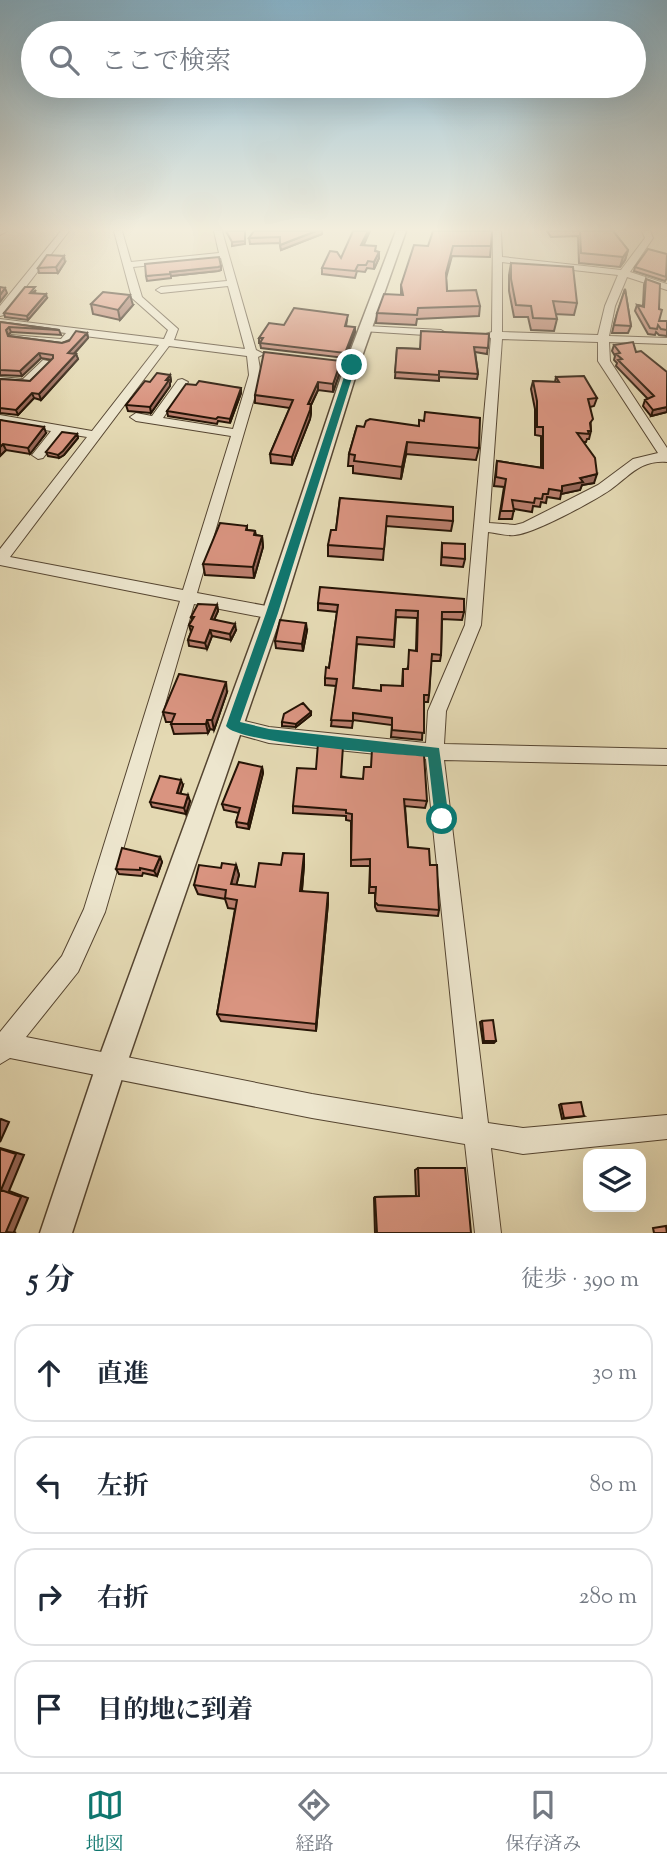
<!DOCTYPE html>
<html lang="ja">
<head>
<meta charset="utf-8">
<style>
	body { margin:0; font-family:"Sorts Mill Goudy","Noto Serif JP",serif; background:#f6f6f7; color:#1f2937 }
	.controls { position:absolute; right:21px; bottom:21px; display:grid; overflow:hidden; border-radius:14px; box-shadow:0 7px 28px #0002 }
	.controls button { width:63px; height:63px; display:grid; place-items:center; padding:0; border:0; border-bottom:2px solid #e0e1e3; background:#fff; color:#1f2937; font:35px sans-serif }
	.stop { position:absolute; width:21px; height:21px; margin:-16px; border:5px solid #0f766e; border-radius:50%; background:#fff }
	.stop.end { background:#0f766e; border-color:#fff; box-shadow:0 2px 7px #0008 }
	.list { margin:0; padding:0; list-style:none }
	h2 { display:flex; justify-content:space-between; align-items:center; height:91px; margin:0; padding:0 28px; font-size:30px }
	h2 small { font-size:23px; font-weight:400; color:#747a83 }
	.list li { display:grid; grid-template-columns:46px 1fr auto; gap:21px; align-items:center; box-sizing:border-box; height:98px; margin:0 14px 14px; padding:0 14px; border:2px solid #e0e1e3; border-radius:21px }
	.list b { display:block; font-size:26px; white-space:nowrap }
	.list em { font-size:23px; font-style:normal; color:#747a83 }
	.icon { flex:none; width:38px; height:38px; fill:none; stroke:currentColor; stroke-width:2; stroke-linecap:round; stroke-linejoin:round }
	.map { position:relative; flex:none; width:667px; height:1233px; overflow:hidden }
	.search { position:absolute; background:#fff; box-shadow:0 7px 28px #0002; left:21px; right:21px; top:21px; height:77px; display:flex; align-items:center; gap:18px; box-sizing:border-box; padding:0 24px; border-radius:38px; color:#747a83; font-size:26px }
	.sheet { height:539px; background:#fff }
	nav { display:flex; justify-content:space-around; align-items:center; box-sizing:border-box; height:98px; border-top:2px solid #e0e1e3; background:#fff; font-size:19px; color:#747a83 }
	nav a { display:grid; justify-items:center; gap:4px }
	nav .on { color:#0f766e }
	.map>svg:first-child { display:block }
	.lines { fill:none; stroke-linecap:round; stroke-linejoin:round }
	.minor-casing { stroke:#554531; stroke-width:2 }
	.tertiary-casing { stroke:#554531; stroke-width:3 }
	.minor { fill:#ede6ce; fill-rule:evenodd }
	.tertiary { fill:#ede6ce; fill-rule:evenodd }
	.wall { fill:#bb7f6e; stroke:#251406; stroke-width:2; fill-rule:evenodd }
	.shaded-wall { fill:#98685a; stroke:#251406; stroke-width:2 }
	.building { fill:#d99480; stroke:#251406; stroke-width:2; fill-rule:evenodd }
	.route { fill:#0f766e }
</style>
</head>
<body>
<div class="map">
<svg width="667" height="1233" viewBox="0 0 667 1233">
	<rect width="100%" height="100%" fill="#e4d9b3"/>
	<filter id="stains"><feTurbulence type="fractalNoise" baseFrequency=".00286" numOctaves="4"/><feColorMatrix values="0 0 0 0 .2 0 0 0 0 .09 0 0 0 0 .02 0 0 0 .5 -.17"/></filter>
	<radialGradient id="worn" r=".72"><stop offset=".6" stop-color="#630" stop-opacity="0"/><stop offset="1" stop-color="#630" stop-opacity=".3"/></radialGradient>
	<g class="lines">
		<defs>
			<path id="minor" d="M0,231h7l-7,4z
				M61,231h8l-65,84 -4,1v-10z
				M114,231h8l9,31 88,-9 -5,-22h8l34,119 8,4 -6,3 3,18 -64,218 75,14 6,2 2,4 -2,4 -6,2 -78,-15 -89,308 -27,60 -52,65 286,57 151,25 -37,-360 -157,-16 -43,-12 -3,-5 3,-5 6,-3 37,9 157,16 2,-32 37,-86 26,-287 -8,-3 9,-3 1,-101h8l1,26 119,13 24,-32 -3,-7h8l3,7 -23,34 37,12v6l-40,-13 -12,29 -6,30 58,2v6l-58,-2 1,19 57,87v14c-27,-2 -36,13 -57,28 -18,12 -75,43 -95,45 -8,1 -18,-2 -27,-3l-7,93 -35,86 -2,33 223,5v16l-223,-5 44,363 35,5 144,-13v24l-144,15 -32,-6 10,85h-26l-10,-89 -153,-26 -302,-60 -10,6v-32l62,-76 22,-47 96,-308 -180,-36v-16l87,-112 -25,-4 -19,25 -5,1 -6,-4 19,-24 -51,-8v-8l92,16 67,-86 -83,-10 -8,10 -4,1 -49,-6 -4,-1v-4l50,4 5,-6 -66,-8v-6l164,20 4,-9 -36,-32zM221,258l6,23 -66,6 -5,3 5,3 67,-7 17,63 -71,-9 4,-11 -36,-32 -9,-30zM502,262l116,13 -13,31 -7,29 -96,-3zM502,339l96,3v19l60,92 -25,6 -35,26 -75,38 -8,2 -26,-2zM169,346l78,10 2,19 -16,54 -70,-11 25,-36 -6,-3 -4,1 -26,36 -16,-3 -6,4 6,4 95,15 -48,154 -173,-33z
				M366,326l75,4 5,3 -5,3 -79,-5v-4z
				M43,360l10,2 -23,23 -30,-2v-6l23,2z"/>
			<path id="tertiary" d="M396,231h10l-47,134 -77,248 -156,453 -54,167h-32l56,-167 166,-453 83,-248z"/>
		</defs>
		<use href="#minor" class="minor-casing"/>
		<use href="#tertiary" class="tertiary-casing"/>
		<use href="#minor" class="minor"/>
		<use href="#tertiary" class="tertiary"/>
	</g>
	<path class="wall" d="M547,231h66l15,19 -3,10 -5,7 -41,-4 -1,-27 -27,1z
		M322,234l-41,16 -1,-7 -30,1 -1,-6z
		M364,245l11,6 4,1v6l-5,11 -7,-1 -2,4 -8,-1 -2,7 -33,-4v-6z
		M428,246h63l-1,11 -38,-1 -6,22 1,13 33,15 -1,10 -62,3 -1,6 -40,-2 1,-10 24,-18v-10z
		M667,254v24l-2,3 -31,-10 1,-4z
		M65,262l-7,11h-19l-1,-5z
		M511,263l66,40 -3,12 -19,-1 2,5 -3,12 -23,-1 -3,-13h-14l-5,-26v-16z
		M221,266v4l-3,1 -47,5v2l-24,3 -1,-5z
		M646,279l13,30v12h8v15l-8,-1 -3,-3 -1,3 -7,-1 -13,-23 2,-6 6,1 1,-21z
		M625,289l6,37 -3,7h-16l3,-13z
		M36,290l-2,3 13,5 -19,22 -23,-3 -1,-4z
		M91,304l42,1 -13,15 -27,-6z
		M347,320l-1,6 9,6 -10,26 -84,-10 -1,-5h-1v-5l25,-13z
		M0,322l59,8 2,5 -50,-3 -3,3 1,1 53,7 25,-10 1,5 -14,16h2l2,5 -37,41 -7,-2 -16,17 -18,-2v-34l30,2 22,-21 -11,-2 -19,18 -22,-1z
		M489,334l-2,20 -12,-2 3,22 -1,5 -38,-2v4l-44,-3 2,-30 23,1z
		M614,345l22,7 31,60 -16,4 -8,-10 2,-6 3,-1 -32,-33 1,-3 -3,-3 1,-4 -3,-5z
		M341,361v8l-8,23 -15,-2 -7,15v8l-1,6 -18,46 -21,-2 -1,-9 20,-46 -35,-5v-8z
		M170,375l1,6 -1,2v3l-19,27 -23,-2 -2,-6 24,-23z
		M556,377l41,21 -3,8 -4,1 1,24 -2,8h-2l-1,3h-2l10,41 -12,2 -2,5 -19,4 -1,5 -13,-2 -1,6 -5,-1 -1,5 -7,-1 -1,6 -18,-3 -2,10h-13l5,-32 -10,-1 3,-25 44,7v-32l-6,-1v-26l-4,-20 2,-8 22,1z
		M196,385l45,3v5l-11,30 -12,-2 -1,3 -49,-8 -1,-5z
		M0,420l46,13 -16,21 -24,-4 -6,6z
		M357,426l122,22 -3,12 -70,-6 -5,25 -48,-6v-7h-5l1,-12z
		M77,434l1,4 -14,17 -5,3 -11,-2 -2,-4z
		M340,498l113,23 -2,10 -65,-5 -3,34 -55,-4v-11l8,-15z
		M247,526v4l8,1 1,4 6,1 1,11 -9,31 -49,-3 -2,-11z
		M442,543l23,16 -2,8 -22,-2z
		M318,603l146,9 -2,8 -20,-1 -1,36 -1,6h-9l-2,34 -1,7h-4l-2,38 -31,-3 1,-12 -39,-5 -1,8 -21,-2 5,-40 -11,-1v-7l4,-10 8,-56 -19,-2zM396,617l21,1 -1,32 -9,19h-4l-1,17 -21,5 -28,-3 4,-44 37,3z
		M217,605l1,6 -4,8 22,11 -5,10 -19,-4 -5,13 -18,-3 -1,-6 3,-8 -2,-7 3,-5 -1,-3z
		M307,630l-4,21 -27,-3 -1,-7z
		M227,692l-13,38 -4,-1 -2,4 -34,1 -3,-10 1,-2h-6l-3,-10z
		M311,712v3l-15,12 -14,-1v-4z
		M262,767l1,6 -14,56 -12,-2 -1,-5 3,-9 -15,-3 -2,-6z
		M316,769l111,32 -2,7 -20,-2 3,41 22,18 9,45 -1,6 -61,-5 -2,-4v-14h-6l1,-27h-19v-45l-5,-1v-4l-53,-3v-7z
		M183,785l-3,9 10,7 -4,13 -34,-7 -2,-5z
		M160,857l2,5 -5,14 -14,-3 -1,3 -23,-2 -3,-5z
		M236,865l3,10 -3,10 19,2 26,-22h23l-2,26 26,12 -12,128 -95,-10 -4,-7 18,-105 -7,-1 -3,-9 -27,-5 -4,-9 27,-17z
		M482,1021l14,20 -2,2h-11l-3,-21z
		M561,1104l23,12 -22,3 -3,-14z
		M418,1168l53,65h-96l-1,-35 1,-1 41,-1 -1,-26z"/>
	<path class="shaded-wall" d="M245,231v13l-13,2v-4z
		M316,231h6v3l-41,16 -1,-5z
		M368,231h2l-9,20v-6z
		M628,250l-3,10 -5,7 3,-10z
		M379,252v6l-5,11v-7z
		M64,256l1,6 -7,11 -2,-6z
		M221,266v4l-3,1 -47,5 -1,-4z
		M5,288l2,5 -7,9v-7z
		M46,294l1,4 -19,22 -1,-4z
		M130,295l3,10 -13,15 -2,-10z
		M9,327l2,5 -3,3 -2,-5z
		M355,327v5l-10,26v-5z
		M87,333l1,5 -18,20 -2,-5z
		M39,353l2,5 -19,18 -2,-5z
		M76,354l2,5 -37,41 -2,-6z
		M341,361v8l-8,23v-8z
		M170,375l1,6 -1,2v3l-19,27 -1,-6z
		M318,382v8l-7,15v8l-1,6 -18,46v-8l16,-53z
		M241,388v5l-11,30v-4z
		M32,393l2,5 -16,17 -2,-5z
		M667,407v5l-16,4 2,-6z
		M44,427l2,6 -16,21 -2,-6z
		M77,434l1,4 -14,17 -5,3 -1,-3z
		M407,442l-1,12 -5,25 1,-12z
		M3,444l3,6 -6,6v-9z
		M597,474l-3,9 -12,2 -2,5 -19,4 1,-8 18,-8z
		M262,536l1,11 -9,31 -1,-11z
		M217,605l1,6 -6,14 -1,-6z
		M306,623l1,7 -4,21 -1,-7z
		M235,624l1,6 -5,10 -1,-6z
		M210,630l2,6 -5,13 -2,-6z
		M226,682l1,10 -13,38 -2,-10z
		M311,712v3l-15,12v-3z
		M207,720l3,9 -2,4 -2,-9z
		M262,767l1,6 -14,56 -1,-5z
		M181,780l2,5 -4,13 -2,-5z
		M188,795l2,6 -4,13 -2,-6z
		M304,854v11l-3,35 -1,-9z
		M160,857l2,5 -5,14 -3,-5z
		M236,865l3,10 -5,19 -3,-10z
		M328,893v10l-12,128v-7z
		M1,1119l8,3 -9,20v-21z
		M0,1148l24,7 -15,36 19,7 -14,34 2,1 -10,-1 -5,-42z"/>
	<path class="building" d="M226,231h19v10l-13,1z
		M254,231h62l-36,14v-8l-31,1z
		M353,231h15l-7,14 15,1 -1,5 4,1 -5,10 -6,-1 -2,4h-8l-3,6 -33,-3 8,-17 7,1 4,6z
		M433,231h59l-1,15h-38l-7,27 1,18 29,-1 4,16 -62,2 -1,7 -40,-2 7,-19 19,1 -2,-10 13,-40 14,1z
		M580,231h33l15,19 -5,7 -42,-4z
		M648,249l19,5 -1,23 -31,-10z
		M47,255l17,1 -8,11 -18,1z
		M219,257l2,9 -3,1 -48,5v2l-24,2 -1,-12z
		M511,263l62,4 4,36 -24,-2 4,18 -24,-1 -2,-12 -15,-1 -5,-26z
		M646,279l14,5 -1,25 3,1 -3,11h8v9l-6,-1 -3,-4 -1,4 -7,-1 -13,-23 7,2z
		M0,287l5,1 -5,7z
		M25,287h10l-5,6 16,1 -19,22 -23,-3z
		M625,289l6,37 -17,-1 3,-12z
		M103,292l27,3 -12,15 -27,-6z
		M294,308l54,7 -3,11 10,1 -10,26 -85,-10 3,-5h-4l10,-15 15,2z
		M0,322l59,8 -50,-3 -3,3 2,6 54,7 7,-2 7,-10 11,2 -19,20 8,1 -37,40 -7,-1 -16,17 -16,-2v-29l30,2 23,-23v-3l-14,-2 -19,18 -20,-1z
		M421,331l68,3 -1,14 -14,-1 4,27 -39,-3v4l-44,-3 2,-24 23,1z
		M633,342l3,10 5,-1 26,21v35l-14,3 -8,-10 9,-4 -36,-36 4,-1 -6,-5 4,-1 -6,-8z
		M264,352l77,9 -8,23 -15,-2 -10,22h3l-1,6 -18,47 -22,-3 23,-54 -38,-5z
		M157,373l13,2 -4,5h3l-19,27 -24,-2 19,-24 5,1z
		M584,376l13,22 -9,1 5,20 -3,4 1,8h-3l1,3 -12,-1 18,25 2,16 -17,4 3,4 -21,4v5l-13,-2 -1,5h-5l-1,5 -7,-1 -1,5 -22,-3 2,11h-13l5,-32 -10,-2 1,-16 46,7v-41h-6v-26l-4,-20 26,1 -3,-5z
		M199,381l42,7 -11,31 -12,-2 -2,2 -49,-8 19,-27 10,1z
		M425,412l55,6 -1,30 -72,-6 -5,25 -48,-6 1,-6 -6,-1 8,-28 7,1 2,-6 4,-2 49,7v-6l5,1z
		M0,420l44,7 -16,21 -25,-4 -3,3z
		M62,432l15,2 -14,17 -5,4 -12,-3z
		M340,498l113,9v14l-66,-5 -3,33 -56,-4 3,-15h5z
		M220,523l27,3 -1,4 9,1 -1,4 8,1 -9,31 -50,-3z
		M442,543l23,1v15l-23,-2z
		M320,587l144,12v13h-22l-1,43 -9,-1 -3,41h-5v38l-32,-3v-12l-39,-5v8l-22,-1 6,-41 -12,-1 1,-11 3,1 9,-63 -20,-2zM396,610l22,1 -1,40 -8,-1 -1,19h-5v17l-22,-1v6l-28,-3 4,-51 37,3z
		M198,604l19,1 -6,14 24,5 -5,10 -20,-4 -5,13 -17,-3 5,-13 -4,-2 5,-8h-3z
		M280,620l26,3 -4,21 -27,-3z
		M179,674l47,8 -14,38h-5l-1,4h-35l4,-10 -12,-2z
		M303,703l8,9 -15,12 -14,-2 2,-8z
		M318,743l25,3 -2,31 22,2 1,-12h7l1,-18 52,6 3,46 -23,-2 4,48 21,2 1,16h7l2,45 -61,-5 -3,-3 1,-15h-6v-28l-19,1 1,-46 -6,-1v-3l-53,-4 4,-38 19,1z
		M239,762l23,5 -14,57 -12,-2 4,-14 -18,-4z
		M160,776l21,4 -4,13 11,2 -4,13 -34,-6z
		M122,848l38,9 -6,14 -14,-3v2l-24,-1z
		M283,853l21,1 -4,37 28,2 -12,131 -99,-10 20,-114 -12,-2 1,-8 -32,-5 5,-20 22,3 1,-5 14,2 -5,19 24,3 4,-24 22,2z
		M493,1020l3,21h-12l-2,-20z
		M581,1102l3,14 -20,2 -3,-14z
		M0,1149l16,5 -15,36 20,7 -15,35 2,1h-8z
		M418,1168h47l6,65h-94l-2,-36 44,-1z
		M666,1226l1,7h-13l-1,-5z"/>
	<linearGradient id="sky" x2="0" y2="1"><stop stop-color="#87b6cf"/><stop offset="0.57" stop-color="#f3eedd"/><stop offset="1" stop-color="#f3eedd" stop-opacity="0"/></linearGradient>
	<rect width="667" height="403" fill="url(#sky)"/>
	<path class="route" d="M352,363l4,2 -78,248 -38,109 29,7 170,19 10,71 -7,7 -7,-7 -7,-62c-30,-3 -190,-13 -202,-31l40,-113 82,-248z"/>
	<rect width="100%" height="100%" filter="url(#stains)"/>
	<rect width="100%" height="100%" fill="url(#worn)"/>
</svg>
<div class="controls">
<button><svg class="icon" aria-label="layers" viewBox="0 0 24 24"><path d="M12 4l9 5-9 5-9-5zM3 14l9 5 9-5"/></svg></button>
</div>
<div class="stop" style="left:442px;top:819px"></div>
<div class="stop end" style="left:352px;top:365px"></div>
<div class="search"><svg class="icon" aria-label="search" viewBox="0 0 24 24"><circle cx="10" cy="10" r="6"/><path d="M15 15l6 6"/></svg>ここで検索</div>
</div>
<section class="sheet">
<h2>5 分<small>徒歩 · 390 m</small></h2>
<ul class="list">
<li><svg class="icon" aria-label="ahead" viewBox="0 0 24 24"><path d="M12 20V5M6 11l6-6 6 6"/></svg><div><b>直進</b></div><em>30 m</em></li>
<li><svg class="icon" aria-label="left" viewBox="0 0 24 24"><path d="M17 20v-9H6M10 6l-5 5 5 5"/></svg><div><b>左折</b></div><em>80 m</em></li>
<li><svg class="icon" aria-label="right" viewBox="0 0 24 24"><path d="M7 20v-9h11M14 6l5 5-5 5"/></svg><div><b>右折</b></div><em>280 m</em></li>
<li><svg class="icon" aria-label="arrive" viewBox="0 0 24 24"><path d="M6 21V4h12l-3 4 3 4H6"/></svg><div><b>目的地に到着</b></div></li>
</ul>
</section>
<nav>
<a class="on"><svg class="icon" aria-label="map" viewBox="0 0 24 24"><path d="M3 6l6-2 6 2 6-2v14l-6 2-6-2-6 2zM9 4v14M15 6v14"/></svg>地図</a>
<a><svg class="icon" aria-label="directions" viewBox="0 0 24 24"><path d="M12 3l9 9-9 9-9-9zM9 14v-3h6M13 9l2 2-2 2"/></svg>経路</a>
<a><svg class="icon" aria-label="saved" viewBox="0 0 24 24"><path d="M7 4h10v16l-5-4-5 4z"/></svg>保存済み</a>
</nav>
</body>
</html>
